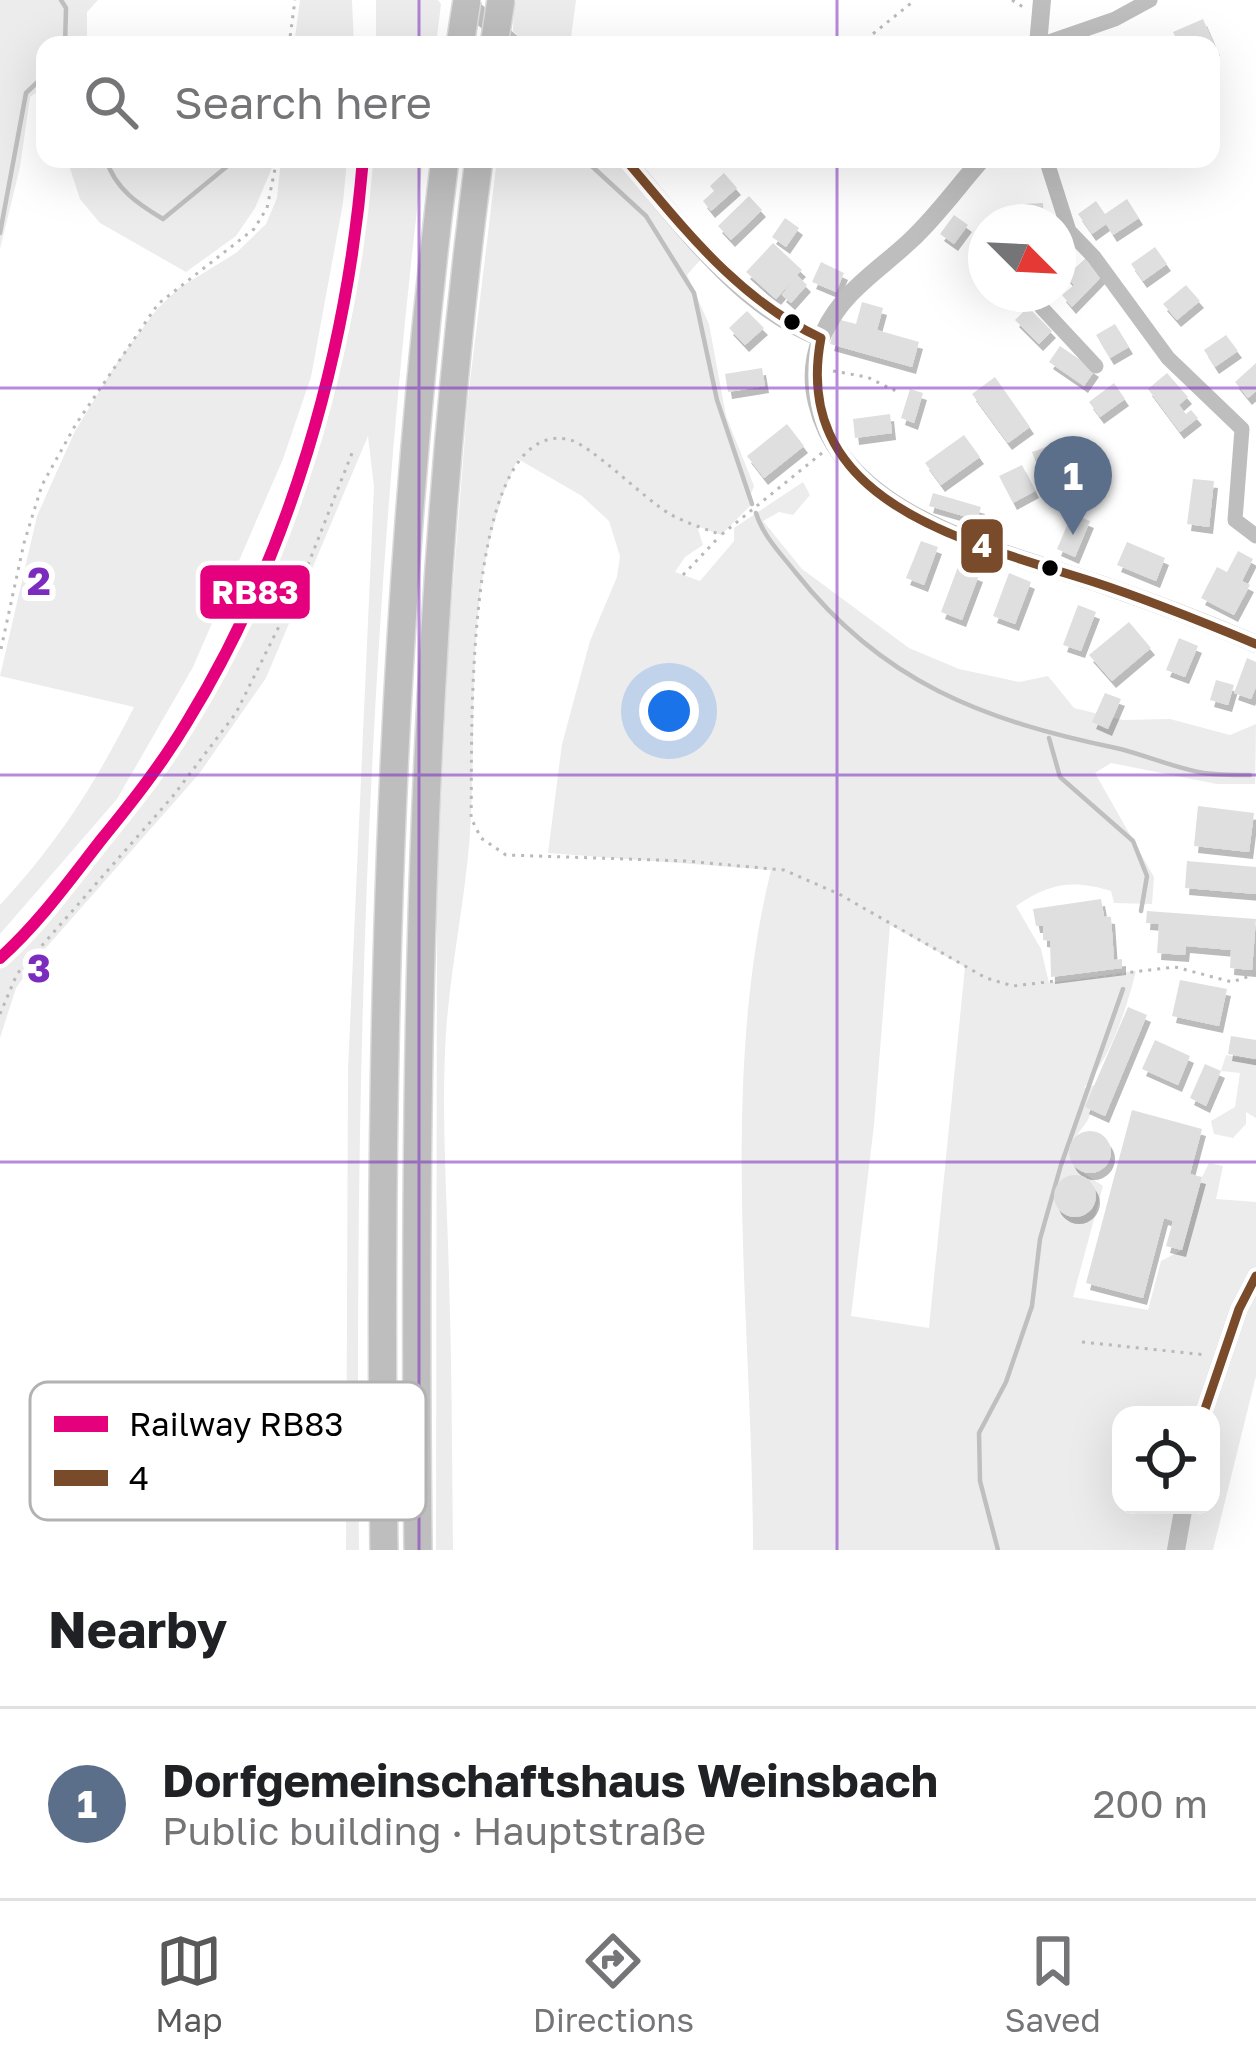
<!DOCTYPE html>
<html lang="en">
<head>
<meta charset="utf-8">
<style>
	body { margin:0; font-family:"Golos Text",sans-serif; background:#f6f6f6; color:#202124 }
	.controls { position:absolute; right:36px; bottom:36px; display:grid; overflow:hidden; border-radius:24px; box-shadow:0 12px 48px #0002 }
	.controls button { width:108px; height:108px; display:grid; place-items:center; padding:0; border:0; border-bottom:3px solid #e0e0e0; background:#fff; color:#202124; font:60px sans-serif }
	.compass { position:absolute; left:968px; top:204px; width:108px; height:108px; border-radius:50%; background:#fff; box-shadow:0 12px 48px #0002; rotate:114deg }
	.you { position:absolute; left:669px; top:711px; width:42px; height:42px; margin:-30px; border:9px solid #fff; border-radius:50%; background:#1a73e8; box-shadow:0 0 0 18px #1a73e833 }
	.badge { display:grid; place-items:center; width:78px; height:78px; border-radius:50%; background:#595959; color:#fff; font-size:39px; font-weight:700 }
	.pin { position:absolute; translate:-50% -99px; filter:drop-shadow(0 3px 6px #0008) }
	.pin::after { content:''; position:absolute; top:63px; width:42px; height:36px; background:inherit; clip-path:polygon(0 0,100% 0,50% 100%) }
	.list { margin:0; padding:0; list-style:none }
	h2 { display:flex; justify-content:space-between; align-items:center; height:156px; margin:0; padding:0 48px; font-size:51px }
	h2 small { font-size:39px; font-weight:400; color:#757577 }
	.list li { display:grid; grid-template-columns:78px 1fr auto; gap:36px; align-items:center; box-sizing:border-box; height:192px; padding:0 48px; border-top:3px solid #e0e0e0 }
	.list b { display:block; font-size:45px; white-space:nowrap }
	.list p { margin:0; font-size:39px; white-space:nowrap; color:#757577 }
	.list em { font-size:39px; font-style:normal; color:#757577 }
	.icon { flex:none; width:66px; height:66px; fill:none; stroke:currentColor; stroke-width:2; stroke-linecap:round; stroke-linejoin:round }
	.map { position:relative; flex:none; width:1256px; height:1550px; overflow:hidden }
	.search { position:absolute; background:#fff; box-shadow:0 12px 48px #0002; left:36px; right:36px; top:36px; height:132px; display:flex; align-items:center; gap:30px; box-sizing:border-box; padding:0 42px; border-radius:24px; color:#757577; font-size:45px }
	.sheet { height:348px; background:#fff }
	nav { display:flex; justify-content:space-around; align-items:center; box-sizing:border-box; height:168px; border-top:3px solid #e0e0e0; background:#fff; font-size:33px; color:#757577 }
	nav a { display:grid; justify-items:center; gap:6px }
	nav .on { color:#595959 }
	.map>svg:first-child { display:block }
	.green { fill:#ececec; fill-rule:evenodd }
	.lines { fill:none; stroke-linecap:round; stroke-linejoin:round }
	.stream { stroke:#bfbfbf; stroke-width:4.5 }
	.building { fill:#dfdfdf; filter:url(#shadow) }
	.motorway-casing { stroke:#dbdbdb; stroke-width:30 }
	.path { stroke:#b9b9b9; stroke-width:3; stroke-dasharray:3 6; stroke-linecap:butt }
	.minor { stroke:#bebebe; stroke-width:15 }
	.tertiary { stroke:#bebebe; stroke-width:18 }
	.motorway { stroke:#bebebe; stroke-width:27 }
	.motorway-bridge-casing { stroke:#dbdbdb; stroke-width:30; stroke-linecap:butt }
	.motorway-bridge { stroke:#bebebe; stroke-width:27 }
	.bus-1-casing { stroke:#fff; stroke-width:18 }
	.bus-1 { stroke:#7a4b2a; stroke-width:9 }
	.rail-1-casing { stroke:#fff; stroke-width:21 }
	.rail-1 { stroke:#e5007d; stroke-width:12 }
	.grid { fill:none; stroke:#7b2cbf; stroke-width:3; stroke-opacity:0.55 }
	.bus-dot { fill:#000; stroke:#fff; stroke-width:4.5 }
	.key { fill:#fff; stroke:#b2b2b2; stroke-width:3 }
	.key-label { font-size:33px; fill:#000 }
	.grid-label { font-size:39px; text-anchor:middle; font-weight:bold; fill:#7b2cbf; stroke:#fff; stroke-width:12; stroke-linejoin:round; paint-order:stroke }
	.line-badge { stroke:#fff; stroke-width:4.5 }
	.badge-label { font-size:33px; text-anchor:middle; font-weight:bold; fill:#fff }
</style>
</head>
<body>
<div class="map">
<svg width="1256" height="1550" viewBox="0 0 1256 1550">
	<defs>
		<filter id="shadow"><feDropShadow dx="4" dy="7" stdDeviation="0" flood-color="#0004"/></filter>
	</defs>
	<rect width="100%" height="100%" fill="#fff"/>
	<path class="green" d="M0,0h98l-11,12v33h-42v47l-2,-4 -13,9 -10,70 -20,82z
		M300,0h52l2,45h-60z
		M376,0h62l3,4 -5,41h-60z
		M514,0h62l-6,45h-43l-14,-14z
		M67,159h56l2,6h26l9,-6h114v4l-19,45 -19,28 -50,36 -86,-49 -20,-24z
		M281,159h66l-4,44 -32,174 -28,82 -90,208 -76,132 -117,135v-29c59,-64 95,-121 134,-198l-134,-31 37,-160 38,-85 43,-70 39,-52 22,-21 57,-35 30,-29 11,-26z
		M370,159h53c-56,461 -69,927 -64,1391h-13l2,-480 26,-583 -6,-51 -102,242 -67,96 -155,176 -28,38 -16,50v-71c45,-50 92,-99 132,-153 107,-140 173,-312 214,-483 14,-55 16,-115 24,-172z
		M497,159h117l88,99 -15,17 22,49 17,92 28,70 -6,15 4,3 -31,31 -24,-9 6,19 -18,12 -10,15 25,9 34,-40v-13l69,-46 7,13 -17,20 -14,-3 -16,9 39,48 107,79 50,21 60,13 29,-6 26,32 49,12 47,-1 60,16 26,-11 -1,60h-38l-106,-21 -16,10 59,104 -2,27 -38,-1 -3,-12c-38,-12 -62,-8 -95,15l25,43 8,34 87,-12c-10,40 -25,85 -52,117l11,-3c-3,40 -8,33 -26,62l6,20 28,19 -30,111 75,13 13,-49 21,-11 20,-73 7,-14 14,3 -7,33 40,3v174l-43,174h-460c0,-221 -35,-465 18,-680l-223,-17 14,-109 28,-103 27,-64 3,-21 -11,-35 -27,-25 -64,-37c-54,111 -41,236 -47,357 -3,72 -20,144 -25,216 -5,82 1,163 3,245 3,91 3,182 4,273h-17l1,-660 11,-240 20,-252zM890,925l75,42 -36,361 -78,-12 23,-191zM1121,1415h90v90h-90z
		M1226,1055l30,5v58l-10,-6v12l-13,14 -19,-4 -3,-13 24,-14 5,-34 -19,-2z"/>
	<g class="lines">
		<path class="stream" d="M61,0l5,8 -1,37
			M106,159c9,30 32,45 57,60l73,-60
			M584,159l62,57 48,77 23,107 35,104
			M0,233l26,-140 19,-18
			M756,513c7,23 25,41 40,60 87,110 187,147 320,175 30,7 58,20 88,25 15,2 31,2 46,2
			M1049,738l11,39 73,64 14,35 -6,35
			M998,1550l-18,-69 -1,-48 27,-51 26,-76 8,-67 21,-74 62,-176"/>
	</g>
	<path class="building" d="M1203,19l13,30 -5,2v-6h-32l-6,-13z
		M724,173l13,15 -26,23 -8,-10 11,-10 -4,-5z
		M749,196l13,14 -31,30 -13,-14z
		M1127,199l12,19 -26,17 -7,-11 -14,10 -14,-20 18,-13 9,13z
		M1043,203l1,19h-21v-18z
		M954,215l14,10 -14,19 -14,-10z
		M785,218l14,10 -13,19 -14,-10z
		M773,243l29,27 -5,5 10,10 -16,18 -9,-8 10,-14 -16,18 -30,-27z
		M1155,247l12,17 -24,17 -12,-17z
		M1087,257l16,18 -31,32 -10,-12 12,-10 -8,-9z
		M821,262l23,11 -8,19 -24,-10z
		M1186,285l14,16 -23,19 -14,-16z
		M862,302l21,6 -6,22 42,12 -7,25 -82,-23 7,-25 19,5z
		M1028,307l24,24 -13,13 -24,-24z
		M747,311l17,17 -19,17 -16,-17z
		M1115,324l14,23 -19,11 -14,-23z
		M1226,335l12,16 -23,16 -11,-17z
		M1060,346l35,24 -11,16 -35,-24z
		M1256,363v28l-8,7 -13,-16z
		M762,368l3,18 -37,6 -3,-18z
		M1167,373l21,24 -9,8 7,9 5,-4 7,8 -18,14 -32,-43z
		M995,377l35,50 -22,16 -36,-49z
		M1114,383l11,16 -25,18 -11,-15z
		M910,389l13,4 -9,30 -13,-5z
		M890,414l2,19 -37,5 -2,-19z
		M787,424l17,22 -40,32 -17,-22z
		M964,435l16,22 -39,28 -16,-22z
		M1049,446l8,21 -17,6 -8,-21z
		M1022,465l13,26 -22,12 -14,-27z
		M1193,479l21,2 -5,46 -22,-3z
		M933,493l48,14 -4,13 -48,-14z
		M1072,514l18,7 -15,36 -18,-8z
		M921,541l17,6 -14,38 -18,-7z
		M1127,542l38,16 -9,23 -39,-16z
		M1238,551l15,8 -11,22 8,4 -16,30 -33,-17 16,-31 10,5z
		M958,567l21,8 -17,45 -21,-8z
		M1009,573l22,9 -16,42 -22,-8z
		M1078,605l18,7 -15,39 -18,-6z
		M1129,622l22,26 -39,33 -23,-26z
		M1179,638l19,8 -13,31 -19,-7z
		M1247,658l9,4v25l-5,12 -17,-6z
		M1216,680l18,5 -6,20 -18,-5z
		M1105,693l16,6 -13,30 -16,-7z
		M1198,806l56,7 -5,39 -55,-6z
		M1187,861l69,6v27l-71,-6z
		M1101,899l3,17 7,1 3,43 8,-1v9l-71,9 -1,-36 -7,-1v-14h-7l-3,-17z
		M1147,911l109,8 -4,51 -22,-2 1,-18 -45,-4 -1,9 -28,-2 2,-29 -13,-1z
		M1180,980l47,9 -8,37 -47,-10z
		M1128,1007l19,8 -42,101 -20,-9z
		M1231,1036l25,4v19l-28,-5z
		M1155,1040l35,16 -12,29 -36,-16z
		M1205,1064l16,7 -15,35 -16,-8z
		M1132,1110l70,19 -12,45 12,3 -20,73 -16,-4 7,-25 -9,-3 -21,80 -57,-15z
		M1069 1152a21 21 0 1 1 42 0a21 21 0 1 1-42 0Z
		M1054 1196a21 21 0 1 1 42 0a21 21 0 1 1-42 0Z"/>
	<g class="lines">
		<defs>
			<path id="motorway" d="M384,1550c-6,-465 3,-929 61,-1391
				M418,1550c-5,-465 1,-929 61,-1391"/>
		</defs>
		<use href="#motorway" class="motorway-casing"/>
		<path class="path" d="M1012,0l11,7
			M289,45l6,-45
			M859,45l56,-45
			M833,371l34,6 33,16
			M822,453l-101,82c-17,-7 -36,-12 -51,-21 -25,-14 -80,-71 -103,-75 -107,-18 -94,314 -96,379l10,20 25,17 180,6 98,9 55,24 147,84 27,8 162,-19 57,15 24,-8
			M683,575l36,-38
			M1,649l23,-106 18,-58 34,-61 82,-120 96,-75 13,-21 10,-49
			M0,1014l17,-40 156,-178 63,-83 66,-133 52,-132
			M1082,1342l125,13"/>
		<path class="minor" d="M1040,45l75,-26 35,-19
			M1046,159l23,72 25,26 74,101 74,71 -7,91 21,16
			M1058,253l11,-22
			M1039,294l3,14 54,58"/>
		<path class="tertiary" d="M463,0l51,45
			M1038,45l4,-45
			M625,159c56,64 114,148 196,179
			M982,159c-24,27 -45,57 -72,82 -32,30 -67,50 -86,91 -11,22 -13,48 -7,71 27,116 189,149 286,182 52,18 102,37 153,59
			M1203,1415l36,-106 17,-33
			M1176,1550l8,-45"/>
		<use href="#motorway" class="motorway"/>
		<defs>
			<path id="motorway-bridge" d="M460,45l7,-45
				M494,45l7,-45"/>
		</defs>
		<use href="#motorway-bridge" class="motorway-bridge-casing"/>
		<use href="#motorway-bridge" class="motorway-bridge"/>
		<defs>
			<path id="bus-1" d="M625,159c59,69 112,140 196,179
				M821,338c-32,167 151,205 273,244 55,18 109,40 162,62
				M1203,1415l36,-106 17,-33"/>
		</defs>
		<use href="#bus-1" class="bus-1-casing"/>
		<use href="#bus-1" class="bus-1"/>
		<defs>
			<path id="rail-1" d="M0,958c39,-35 69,-77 101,-118 31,-38 61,-76 86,-118 103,-168 160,-368 176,-563"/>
		</defs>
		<use href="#rail-1" class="rail-1-casing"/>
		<use href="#rail-1" class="rail-1"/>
	</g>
	<path class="grid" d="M419,0v45M837,0v45M419,159v1391M837,159v1391M0,388h1256M0,775h1256M0,1162h1256"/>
	<g class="bus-dot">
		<circle cx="792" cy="322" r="10"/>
		<circle cx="1050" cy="568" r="10"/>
	</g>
	<rect x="30" y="1382" width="396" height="138" rx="18" class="key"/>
	<rect x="54" y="1416" width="54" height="16" fill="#e5007d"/>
	<rect x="54" y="1470" width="54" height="16" fill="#7a4b2a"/>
	<g class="key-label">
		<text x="129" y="1436">Railway RB83</text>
		<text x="129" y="1490">4</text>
	</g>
	<g class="grid-label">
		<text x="39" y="595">2</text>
		<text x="39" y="982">3</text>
	</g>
	<g class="line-badge">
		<rect x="959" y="517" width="46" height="58" rx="12" fill="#7a4b2a"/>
		<rect x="198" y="563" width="114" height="58" rx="12" fill="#e5007d"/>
	</g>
	<g class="badge-label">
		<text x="982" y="557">4</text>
		<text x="255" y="604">RB83</text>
	</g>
</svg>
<div class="controls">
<button><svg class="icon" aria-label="locate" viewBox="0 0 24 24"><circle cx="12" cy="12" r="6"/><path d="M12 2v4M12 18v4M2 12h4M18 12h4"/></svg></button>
</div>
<svg class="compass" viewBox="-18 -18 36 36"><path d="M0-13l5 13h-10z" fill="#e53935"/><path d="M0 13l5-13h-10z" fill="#757577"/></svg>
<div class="you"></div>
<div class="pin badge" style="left:1073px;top:535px;background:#5c6f8a">1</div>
<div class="search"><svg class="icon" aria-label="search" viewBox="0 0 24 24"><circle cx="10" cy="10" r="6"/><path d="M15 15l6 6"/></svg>Search here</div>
</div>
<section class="sheet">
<h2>Nearby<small></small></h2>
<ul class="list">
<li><span class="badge" style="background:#5c6f8a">1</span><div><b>Dorfgemeinschaftshaus Weinsbach</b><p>Public building · Hauptstraße</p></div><em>200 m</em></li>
</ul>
</section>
<nav>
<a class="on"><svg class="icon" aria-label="map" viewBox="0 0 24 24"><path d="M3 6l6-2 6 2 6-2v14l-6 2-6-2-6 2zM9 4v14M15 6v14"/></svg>Map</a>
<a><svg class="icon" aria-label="directions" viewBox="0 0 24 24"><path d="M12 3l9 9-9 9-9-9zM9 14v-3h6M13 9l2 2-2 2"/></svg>Directions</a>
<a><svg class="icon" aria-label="saved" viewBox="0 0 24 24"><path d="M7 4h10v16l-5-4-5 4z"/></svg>Saved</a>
</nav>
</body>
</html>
